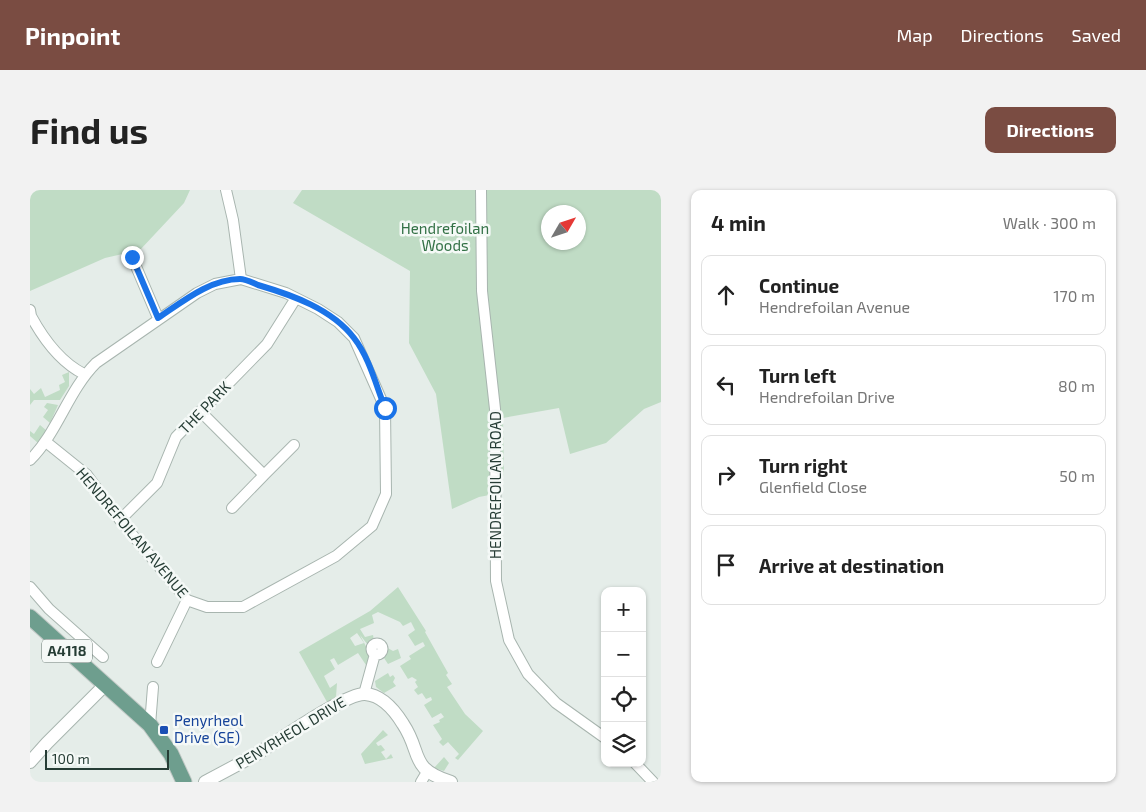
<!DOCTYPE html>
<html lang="en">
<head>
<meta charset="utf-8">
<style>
	body { margin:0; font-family:"Exo 2",sans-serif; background:#f2f2f2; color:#222 }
	.controls { position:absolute; right:15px; bottom:15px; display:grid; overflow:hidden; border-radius:10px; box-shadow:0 1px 4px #0004 }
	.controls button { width:45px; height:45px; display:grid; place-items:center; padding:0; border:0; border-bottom:1px solid #e0e0e0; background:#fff; color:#222; font:25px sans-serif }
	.compass { position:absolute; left:511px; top:15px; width:45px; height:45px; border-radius:50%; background:#fff; box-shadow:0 1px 4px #0004; rotate:51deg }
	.scale { position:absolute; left:15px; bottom:12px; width:124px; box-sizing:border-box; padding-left:5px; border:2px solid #263d35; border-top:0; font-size:14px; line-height:18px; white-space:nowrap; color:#263d35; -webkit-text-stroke:4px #f5f9f7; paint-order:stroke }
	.stop { position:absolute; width:15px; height:15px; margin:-11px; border:4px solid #1a73e8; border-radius:50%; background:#fff }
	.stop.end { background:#1a73e8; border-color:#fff; box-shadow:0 1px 5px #0008 }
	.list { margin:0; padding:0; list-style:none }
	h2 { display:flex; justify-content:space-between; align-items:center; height:65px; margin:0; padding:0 20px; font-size:21px }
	h2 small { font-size:16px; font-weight:400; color:#767676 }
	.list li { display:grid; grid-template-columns:32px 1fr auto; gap:15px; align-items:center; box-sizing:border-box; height:80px; margin:0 10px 10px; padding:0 10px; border:1px solid #e0e0e0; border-radius:10px }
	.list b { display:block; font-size:19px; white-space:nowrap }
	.list p { margin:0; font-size:16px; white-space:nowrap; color:#767676 }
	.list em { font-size:16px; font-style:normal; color:#767676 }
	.icon { flex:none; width:28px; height:28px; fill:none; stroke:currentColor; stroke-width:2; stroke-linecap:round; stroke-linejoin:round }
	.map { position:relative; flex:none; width:631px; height:592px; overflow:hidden; border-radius:10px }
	header { display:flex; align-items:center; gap:30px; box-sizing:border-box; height:70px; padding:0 25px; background:#7a4c42; color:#fff }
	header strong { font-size:24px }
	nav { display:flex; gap:28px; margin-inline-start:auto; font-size:18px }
	.intro { display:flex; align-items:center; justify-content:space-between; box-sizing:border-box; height:120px; padding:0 30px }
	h1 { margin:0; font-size:35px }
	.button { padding:12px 22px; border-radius:10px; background:#7a4c42; color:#fff; font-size:18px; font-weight:700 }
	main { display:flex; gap:30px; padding:0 30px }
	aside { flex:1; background:#fff; border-radius:10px; box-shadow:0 1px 4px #0004 }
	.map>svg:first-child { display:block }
	.green { fill:#c0dcc5; fill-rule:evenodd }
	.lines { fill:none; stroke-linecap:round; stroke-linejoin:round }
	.minor-casing { stroke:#a8b5af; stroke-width:12 }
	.tertiary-casing { stroke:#a8b5af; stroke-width:14 }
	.primary-casing { stroke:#c2c9c6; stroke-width:17 }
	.minor { stroke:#fff; stroke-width:10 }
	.tertiary { stroke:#fff; stroke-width:12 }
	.primary { stroke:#6e9e8e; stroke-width:15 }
	.route { stroke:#1a73e8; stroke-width:6 }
	.transit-dot { fill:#1a4fb4; stroke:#f5f9f7; stroke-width:2 }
	.labels { text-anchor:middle; stroke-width:5; stroke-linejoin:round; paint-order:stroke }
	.shield { fill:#f5f9f7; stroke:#64756f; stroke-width:1 }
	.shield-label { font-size:14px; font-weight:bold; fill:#263d35 }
	.park-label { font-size:15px; fill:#337146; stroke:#f5f9f7 }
	.street-label { font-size:15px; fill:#263d35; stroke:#f5f9f7 }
	.transit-label { font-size:15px; fill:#164399; stroke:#f5f9f7; text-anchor:start }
</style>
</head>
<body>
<header>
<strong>Pinpoint</strong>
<nav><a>Map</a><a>Directions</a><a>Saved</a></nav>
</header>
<div class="intro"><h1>Find us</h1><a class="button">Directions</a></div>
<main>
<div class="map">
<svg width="631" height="592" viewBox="0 0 631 592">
	<rect width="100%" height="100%" fill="#e5ede9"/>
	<path class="green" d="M0,0h160l-6,13 -44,47 -35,8 -75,33z
		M272,0h359v212l-17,7 -38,34 -36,11 -11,-46 -56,10 1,55 -4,20 -21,4 -27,12 -16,-115 -27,-51 1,-72 -117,-68zM518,22h30v30h-30z
		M39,182v14l-9,14h-26l-4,5v-16l4,5 7,-6 4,9 15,-7 -1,-5 6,-3 -3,-7z
		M17,213l11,2 -8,18 -7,-6 5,-7 -4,-3z
		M10,235l7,6 -9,12 -8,-7v-5l4,3z
		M368,397l28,44 -1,1 23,41 -2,2 6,9 -5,3 18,27 18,17 -25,29 -3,-2 4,-4 -11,-12 -5,4 -4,-4 3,-3 -9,-14 7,-3 -1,-2 5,-3 -3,-4 -9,5 -8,-13 8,-5 -1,-3 -5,2 -4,-6 -4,2 -4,-5 4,-3 -3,-5 2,-2 -5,-3 -4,2 -8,-13 11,-7 -2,-3 16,-10 -2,-4 -8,4 -7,-11 7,-5 -4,-8 -8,4 -3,-4 -22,-10 -6,3 2,8 -14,6 5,8 8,-2 1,5 -6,5 -8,-10 10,19 -2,14 -10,-15 -20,12 -4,-7 -4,2 5,9 -11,7 6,12 7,-5 -1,14 -9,5 -28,-50 71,-41zM327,443l7,10 -9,3 -5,-8z
		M356,457l7,4 5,-2 3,9 -13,6 -4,-6 -4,2z
		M358,483l2,4 3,-2 2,3 -2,4 3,4 -12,7 -8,-6 -1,-6z
		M353,540l5,5 -12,8 2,3 3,-1 4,5 -4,2 5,7 5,-5 2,4 -28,6 -4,-10z
		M414,567l5,6 -5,8 -10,-3z"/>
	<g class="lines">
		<defs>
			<path id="minor" d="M196,0l7,30 8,59
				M451,0l1,101 13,118 1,172 13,59 19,34 28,29 49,35
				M102,67l26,61
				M0,120l1,6c13,24 29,46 53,58
				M170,221l64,64 30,-30
				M0,270c28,-28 38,-69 66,-97l101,-70 18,-9 26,-5 45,14 32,16 20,13 16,16 31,70 1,86 -14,32 -36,30 -93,51h-36l-20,-7 -67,-80 -33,-45 -41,-33
				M202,318l32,-33
				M90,330l37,-37 19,-46 91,-93 29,-46
				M0,397l19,22 54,48
				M341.5 459a5.5 5.5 0 1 1 11 0a5.5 5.5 0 1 1-11 0Z
				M127,472l30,-62
				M334,504l11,-40
				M120,535l3,-38
				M605,573l18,19
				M391,592l6,-10"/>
			<path id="tertiary" d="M0,572l17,-19 58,-58
				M175,592c17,-9 34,-18 50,-27 22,-13 90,-62 110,-61 17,1 30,17 38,30 20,30 5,44 48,58"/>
			<path id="primary" d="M0,427l120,108 21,29 13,28"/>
		</defs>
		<use href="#minor" class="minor-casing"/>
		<use href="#tertiary" class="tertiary-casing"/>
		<use href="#primary" class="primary-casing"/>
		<use href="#minor" class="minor"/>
		<use href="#tertiary" class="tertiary"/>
		<use href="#primary" class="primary"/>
	</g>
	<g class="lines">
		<path class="route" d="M102,67l26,61c24,-16 52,-39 82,-39 6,0 13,4 18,6 34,10 74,24 96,53 15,19 22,47 31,70"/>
	</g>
	<rect class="transit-dot" x="129" y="535" width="10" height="10" rx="2.5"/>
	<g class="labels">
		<rect class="shield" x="12" y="449.5" width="50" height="23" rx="4"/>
		<g class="shield-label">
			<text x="37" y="466">A4118</text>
		</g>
		<g class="park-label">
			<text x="415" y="44">Hendrefoilan<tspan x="415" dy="17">Woods</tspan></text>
		</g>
		<g class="street-label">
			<text transform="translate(175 218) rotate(-46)" y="5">THE PARK</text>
			<text transform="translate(466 295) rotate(-90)" y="5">HENDREFOILAN ROAD</text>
			<text transform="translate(102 343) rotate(50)" y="5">HENDREFOILAN AVENUE</text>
			<text transform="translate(261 543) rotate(-31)" y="5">PENYRHEOL DRIVE</text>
		</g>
		<g class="transit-label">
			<text x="144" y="536">Penyrheol<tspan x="144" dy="17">Drive (SE)</tspan></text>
		</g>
	</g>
</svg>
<div class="controls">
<button>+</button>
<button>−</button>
<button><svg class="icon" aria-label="locate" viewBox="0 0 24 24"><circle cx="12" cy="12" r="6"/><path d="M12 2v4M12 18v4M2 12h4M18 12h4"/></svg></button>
<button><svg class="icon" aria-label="layers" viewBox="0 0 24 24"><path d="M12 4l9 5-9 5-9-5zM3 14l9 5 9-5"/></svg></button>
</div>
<svg class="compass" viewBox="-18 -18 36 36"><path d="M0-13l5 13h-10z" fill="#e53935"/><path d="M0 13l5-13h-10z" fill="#767676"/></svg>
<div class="scale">100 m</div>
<div class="stop" style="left:355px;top:218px"></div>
<div class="stop end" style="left:102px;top:67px"></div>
</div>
<aside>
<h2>4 min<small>Walk · 300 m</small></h2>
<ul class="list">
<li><svg class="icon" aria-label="ahead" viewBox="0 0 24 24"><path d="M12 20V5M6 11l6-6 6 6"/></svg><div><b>Continue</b><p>Hendrefoilan Avenue</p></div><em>170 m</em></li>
<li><svg class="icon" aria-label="left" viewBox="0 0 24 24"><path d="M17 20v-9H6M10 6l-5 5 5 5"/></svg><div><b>Turn left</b><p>Hendrefoilan Drive</p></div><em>80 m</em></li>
<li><svg class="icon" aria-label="right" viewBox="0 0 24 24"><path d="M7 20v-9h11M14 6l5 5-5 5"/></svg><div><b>Turn right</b><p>Glenfield Close</p></div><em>50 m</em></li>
<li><svg class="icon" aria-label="arrive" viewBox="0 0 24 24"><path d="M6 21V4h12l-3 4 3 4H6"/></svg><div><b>Arrive at destination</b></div></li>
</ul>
</aside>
</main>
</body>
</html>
